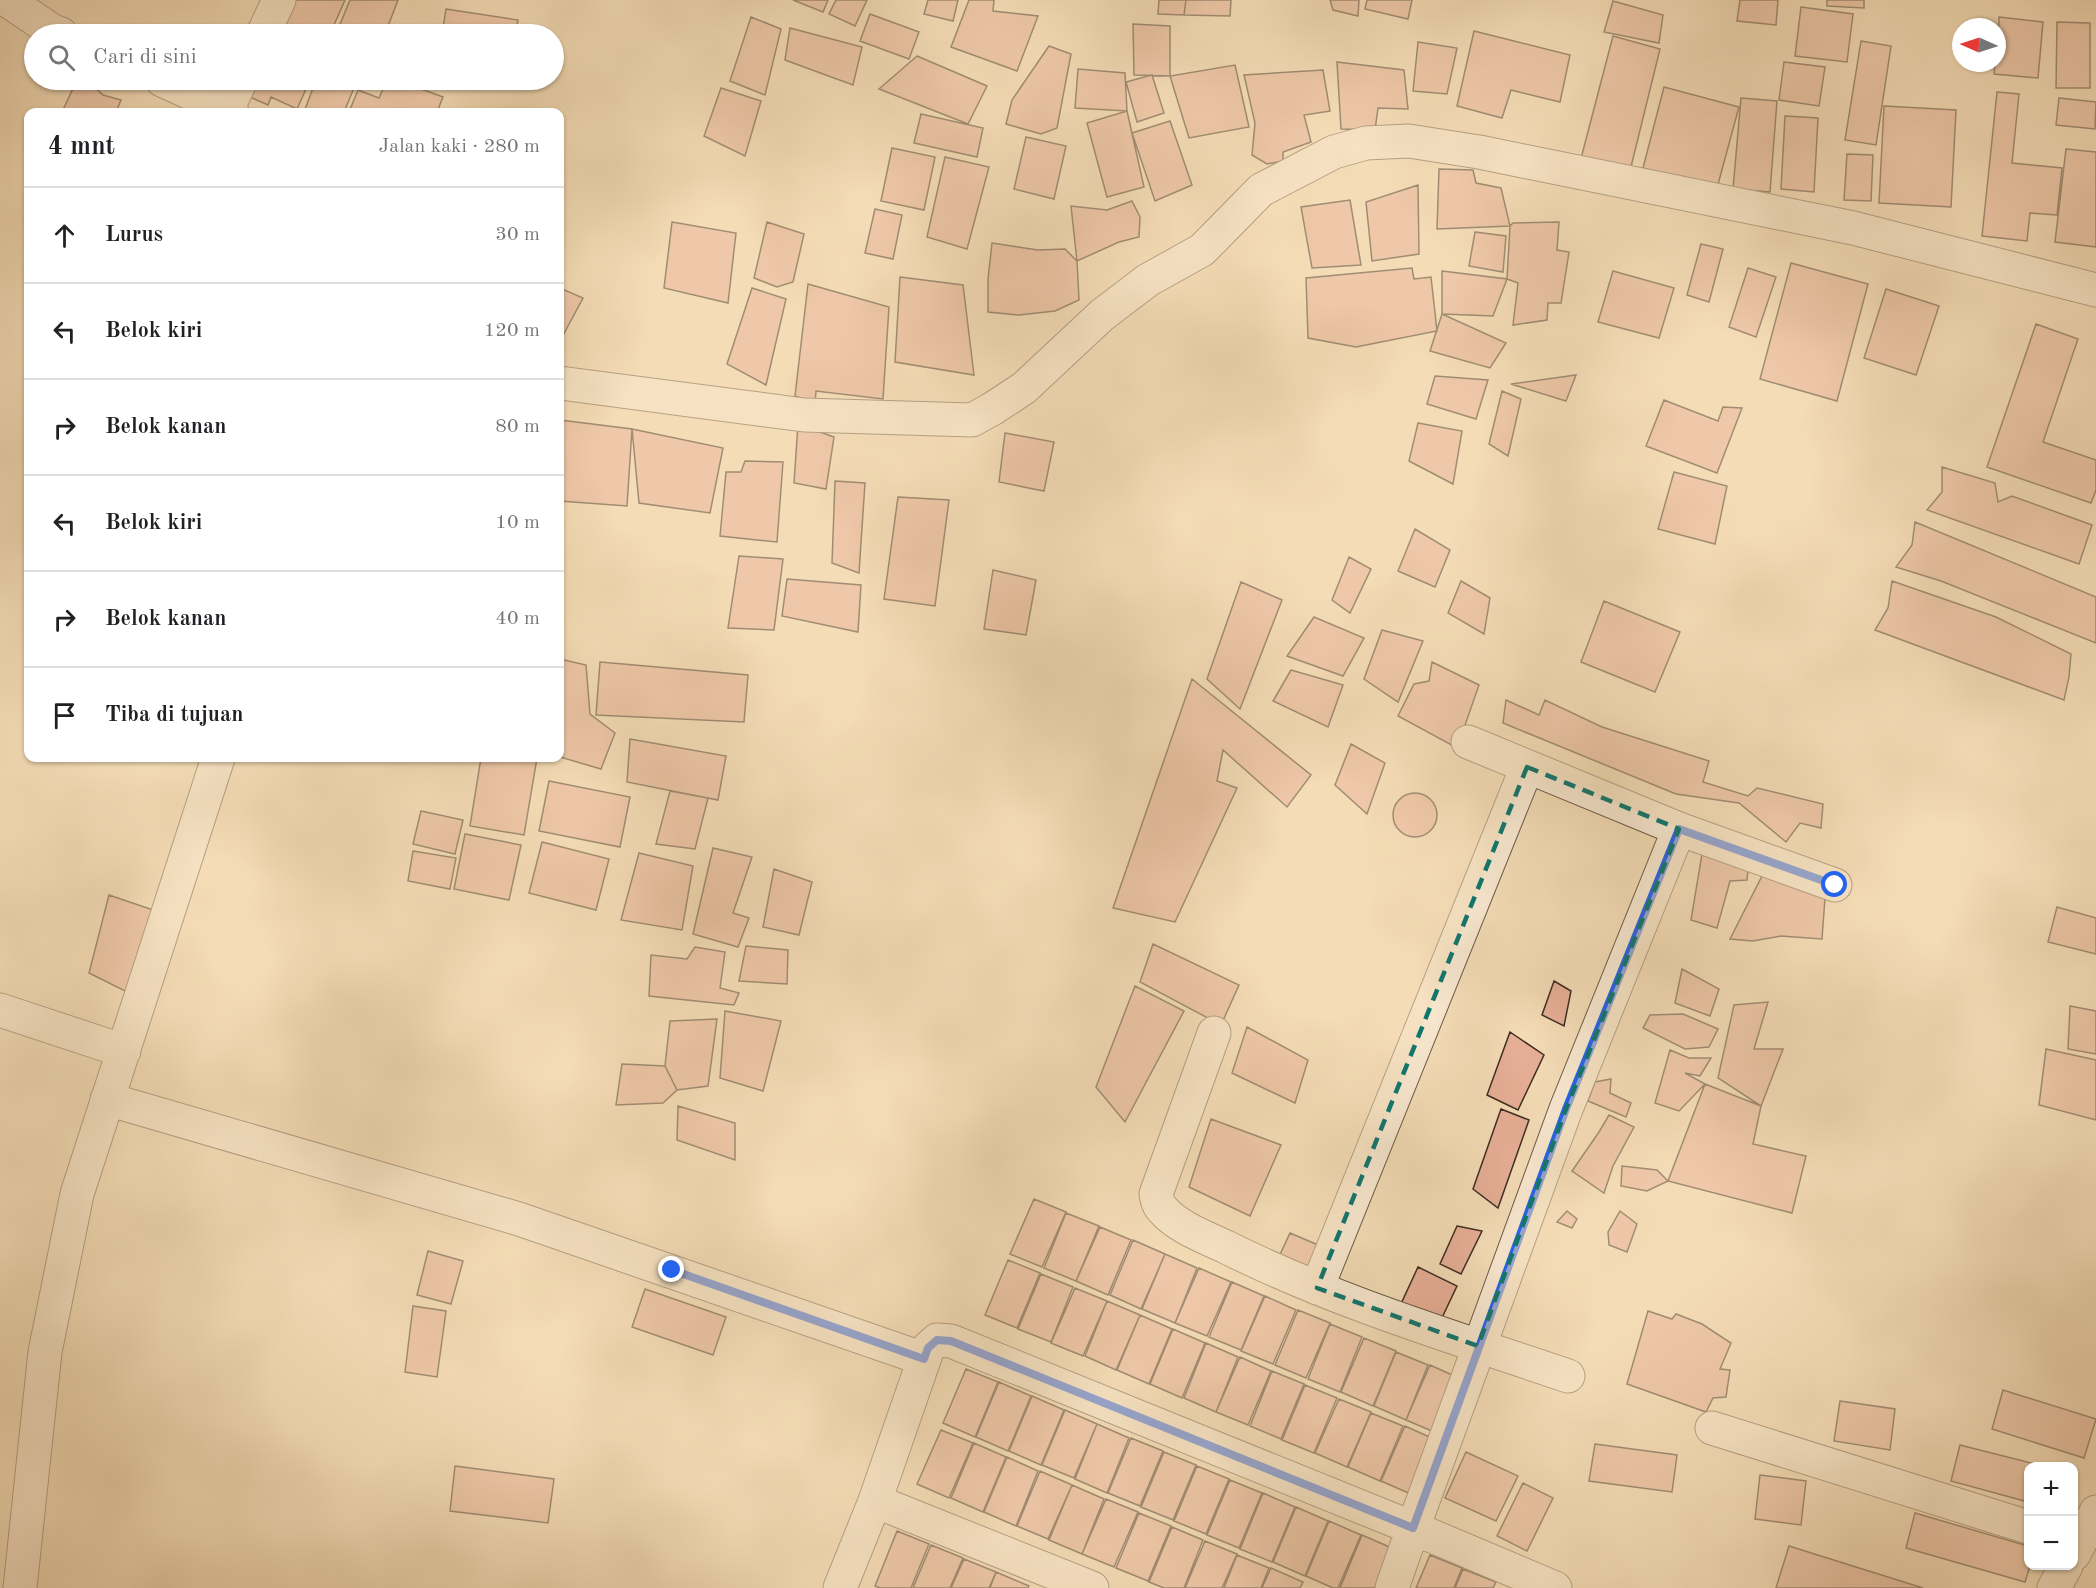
<!DOCTYPE html>
<html lang="id">
<head>
<meta charset="utf-8">
<style>
	body { margin:0; font-family:"Old Standard TT",serif; background:#f2f2f2; color:#202124 }
	.controls { position:absolute; right:18px; bottom:18px; display:grid; overflow:hidden; border-radius:12px; box-shadow:0 2px 4px #0004 }
	.controls button { width:54px; height:54px; display:grid; place-items:center; padding:0; border:0; border-bottom:2px solid #e0e0e0; background:#fff; color:#202124; font:30px sans-serif }
	.compass { position:absolute; left:1952px; top:18px; width:54px; height:54px; border-radius:50%; background:#fff; box-shadow:0 2px 4px #0004; rotate:273deg }
	.stop { position:absolute; width:18px; height:18px; margin:-14px; border:4px solid #2563eb; border-radius:50%; background:#fff }
	.stop.end { background:#2563eb; border-color:#fff; box-shadow:0 2px 6px #0008 }
	.list { margin:0; padding:0; list-style:none }
	h2 { display:flex; justify-content:space-between; align-items:center; height:78px; margin:0; padding:0 24px; font-size:26px }
	h2 small { font-size:20px; font-weight:400; color:#757577 }
	.list li { display:grid; grid-template-columns:39px 1fr auto; gap:18px; align-items:center; box-sizing:border-box; height:96px; padding:0 24px; border-top:2px solid #e0e0e0 }
	.list b { display:block; font-size:22px; white-space:nowrap }
	.list em { font-size:20px; font-style:normal; color:#757577 }
	.icon { flex:none; width:33px; height:33px; fill:none; stroke:currentColor; stroke-width:2; stroke-linecap:round; stroke-linejoin:round }
	.map { position:relative; flex:none; width:2096px; height:1588px; overflow:hidden }
	.search { position:absolute; background:#fff; box-shadow:0 2px 4px #0004; left:24px; top:24px; width:540px; height:66px; display:flex; align-items:center; gap:15px; box-sizing:border-box; padding:0 21px; border-radius:33px; color:#757577; font-size:22px }
	.panel { position:absolute; background:#fff; box-shadow:0 2px 4px #0004; left:24px; top:108px; width:540px; height:654px; border-radius:12px }
	.map>svg:first-child { display:block }
	.building { fill:#e7af97; stroke:#3d2e22; stroke-width:1.5 }
	.lines { fill:none; stroke-linecap:round; stroke-linejoin:round }
	.minor-casing { stroke:#6b5a47; stroke-width:35 }
	.minor { stroke:#f8e8d0; stroke-width:33 }
	.route { stroke:#2563eb; stroke-width:8 }
	.marked { fill:none; stroke:#0f766e; stroke-width:4.5; stroke-dasharray:12 8; stroke-linejoin:round }
</style>
</head>
<body>
<div class="map">
<svg width="2096" height="1588" viewBox="0 0 2096 1588">
	<rect width="100%" height="100%" fill="#f4dcb6"/>
	<filter id="stains"><feTurbulence type="fractalNoise" baseFrequency=".00333" numOctaves="4"/><feColorMatrix values="0 0 0 0 .2 0 0 0 0 .09 0 0 0 0 .02 0 0 0 .5 -.17"/></filter>
	<radialGradient id="worn" r=".72"><stop offset=".6" stop-color="#630" stop-opacity="0"/><stop offset="1" stop-color="#630" stop-opacity=".3"/></radialGradient>
	<path class="building" d="M288,0h57l-15,34h-58z
		M350,0h48l-13,34h-49z
		M793,0h35l-5,12z
		M836,0h31l-12,26 -26,-12z
		M928,0h30l-5,21 -29,-7z
		M969,0h25l-1,11 45,5 -21,55 -66,-24z
		M1159,0h27l-2,15 -26,-1z
		M1186,0h45l-1,16 -46,-1z
		M1330,0h29l-1,16 -25,-6z
		M1367,0h45l-4,19 -43,-10z
		M1740,0h38l-2,25 -39,-4z
		M1827,0h37v8l-37,-2z
		M1613,1l50,14 -4,28 -55,-11z
		M1801,7l52,7 -6,48 -52,-6z
		M446,9l72,11 -3,14h-110l1,-6 36,6z
		M870,14l49,18 -10,27 -49,-18z
		M751,17l30,12 -16,66 -35,-14z
		M1999,17l44,5 -5,56 -44,-4 1,-11h2z
		M2057,22l33,1v65h-34z
		M1133,24l37,2v50l-36,-1z
		M790,28l72,19 -9,38 -68,-25z
		M1474,31l96,24 -10,47 -49,-12 -9,28 -45,-12z
		M1613,36l47,13 -32,130 -49,-13z
		M1861,41l30,5 -15,99 -31,-5z
		M1418,42l39,6 -10,46 -34,-3z
		M1049,46l22,8 -14,74 -16,6 -35,-10 6,-24z
		M917,56l70,30 -19,38 -89,-35z
		M1337,62l67,8 4,39 -30,-1 -3,22 -34,-1z
		M1784,62l41,5 -6,39 -40,-6z
		M1235,65l14,62 -60,11 -19,-62z
		M1078,69l47,4 2,38 -52,-3z
		M1323,70l7,41 -26,4 7,27 -28,10v9l-16,3 -15,-9 3,-32 -11,-48z
		M1152,75l12,38 -27,9 -11,-40z
		M77,80h10l16,15 18,5 -5,12h-54z
		M252,80h58l-13,29 -26,-12 -3,8 -23,-10z
		M316,80h15l23,8 -10,24h-40z
		M387,80h10l46,17 -6,15h-88l9,-22 21,8z
		M1664,87l75,20 -22,81 -74,-20z
		M721,88l40,13 -16,55 -41,-20z
		M1997,92l22,2 -7,69 50,5 -5,47 -27,-2 -3,28 -45,-5z
		M1741,98l36,3 -7,91 -37,-3z
		M2059,98l37,4 -1,27 -39,-4z
		M1884,106l72,4 -5,97 -72,-4z
		M1127,111l17,76 -37,10 -20,-74z
		M921,114l62,14 -6,29 -63,-14z
		M1785,116l33,2 -4,74 -33,-3z
		M1170,121l22,64 -37,16 -23,-68z
		M1026,137l40,9 -12,53 -40,-10z
		M892,148l43,9 -11,53 -43,-9z
		M2066,149l30,3v95l-41,-5z
		M1847,154l26,1 -2,46 -27,-1z
		M945,157l44,10 -22,82 -40,-12z
		M1439,169l34,1 3,13 25,5 9,38 -73,3z
		M1418,185l1,69 -47,7 -6,-59z
		M1350,200l11,65 -49,3 -11,-61z
		M1132,201l8,16 -1,20 -20,5 -42,19 -6,-55 36,4z
		M875,209l27,6 -9,44 -28,-6z
		M672,222l64,11 -8,70 -64,-15z
		M767,222l37,12 -11,48 -16,5 -23,-9z
		M1559,222l-2,28 12,2 -8,51h-13l-1,17 -34,5 5,-42 -11,-4 3,-53 3,-3z
		M1475,232l31,4 -3,36 -34,-6z
		M992,243l46,7 27,-1 12,12 2,39 -24,11 -36,4 -31,-3v-33z
		M1701,244l22,5 -14,53 -22,-7z
		M1791,263l77,21 -31,117 -77,-22z
		M1412,268l2,11 17,-2 6,54 -81,16 -48,-9 -2,-60z
		M1748,268l28,9 -20,60 -27,-10z
		M1442,271l65,8 -14,37 -51,-2z
		M1613,271l61,17 -15,50 -61,-16z
		M900,277l63,8 11,90 -79,-13z
		M808,284l81,23 -6,92 -67,-8 -1,13 -20,-8z
		M560,288l23,10 -23,43z
		M752,288l34,11 -20,86 -39,-21z
		M1886,289l53,17 -23,69 -52,-17z
		M1442,314l64,29 -16,25 -60,-17z
		M2036,324l42,15 -35,103 53,18v30l-5,13 -104,-36z
		M1576,375l-10,26 -55,-17z
		M1435,376l53,4 -12,39 -49,-15z
		M1502,391l19,8 -13,57 -19,-12z
		M1664,400l54,21 5,-14 19,1 -25,65 -71,-27z
		M560,420l72,9 -5,77 -67,-5z
		M1418,423l44,8 -9,53 -44,-23z
		M798,424l36,13 -8,52 -32,-6z
		M632,429l91,19 -13,65 -71,-10z
		M1005,433l49,9 -10,49 -45,-9z
		M745,461l38,1 -6,80 -57,-6 6,-64h15z
		M1942,467l53,16 3,19 14,-6 80,29 -13,39 -152,-54 15,-18z
		M1674,472l53,14 -12,58 -57,-15z
		M835,481l30,2 -6,90 -27,-10z
		M898,497l51,3 -14,106 -51,-7z
		M1915,522l181,75v46l-155,-62 -45,-14 16,-22z
		M1415,529l35,21 -15,37 -37,-16z
		M739,556l44,3 -9,71 -46,-2z
		M1349,557l22,12 -21,44 -18,-13z
		M993,570l43,10 -10,55 -42,-6z
		M787,579l74,6 -3,47 -76,-16z
		M1461,581l29,17 -6,36 -36,-21z
		M1892,581l104,36 75,37 -2,23 -5,23 -189,-70 13,-22z
		M1241,582l41,18 -42,109 -33,-30z
		M1604,601l76,31 -25,60 -74,-30z
		M1314,617l50,21 -21,38 -56,-20z
		M1382,630l41,11 -25,61 -34,-23z
		M560,659l26,6 4,49 25,19 -14,36 -41,-12z
		M600,662l148,13 -4,47 -148,-7z
		M1432,662l47,23 -22,63 -59,-32 16,-32 15,-3z
		M1291,670l52,15 -15,42 -55,-26z
		M1192,679l119,96 -24,32 -64,-57 -6,31 20,7 -62,134 -62,-14z
		M1506,700l33,15 6,-15 57,27 107,34 -6,21 45,14 9,-8 66,16 -2,24 -21,-5 -14,19 -47,-39 -63,-9 -173,-71z
		M630,739l96,17 -8,44 -91,-18z
		M1351,744l34,19 -18,51 -32,-29z
		M481,758h56l-13,77 -54,-9z
		M549,781l81,16 -10,50 -81,-16z
		M670,791l38,7 -13,51 -39,-5z
		M1393 815a22 22 0 1 1 44 0a22 22 0 1 1-44 0Z
		M421,811l42,9 -8,34 -42,-10z
		M465,834l56,11 -12,55 -55,-11z
		M542,842l67,17 -13,51 -67,-17z
		M713,848l39,9 -19,56 16,5 -11,29 -45,-13z
		M413,851l43,7 -6,31 -42,-8z
		M639,853l54,13 -11,64 -61,-10z
		M1702,854l46,16 -1,10 -17,1 -13,47 -26,-8z
		M774,869l38,13 -13,53 -36,-8z
		M1762,876l63,22 -3,41 -41,-3 -28,5 -23,-2z
		M109,895l47,16 -23,84 -44,-22z
		M2057,907l39,11v36l-48,-12z
		M1153,944l86,41 -18,40 -81,-43z
		M746,946l42,4 -1,34 -48,-3z
		M695,947l30,5 -5,36 19,5 -5,12 -85,-9 2,-41 36,4z
		M1682,969l37,20 -9,27 -35,-13z
		M1554,981l17,10 -7,35 -22,-11z
		M1135,986l49,25 -59,111 -29,-35z
		M1768,1002l-14,47h29l-22,57 -43,-28 16,-73z
		M2070,1006l26,5v43l-28,-5z
		M725,1011l56,10 -18,70 -43,-13z
		M1683,1014l35,15 -9,18 -24,2 -42,-21 7,-13z
		M717,1019l-9,67 -31,4 -12,-24 5,-45z
		M1247,1027l61,33 -13,43 -63,-30z
		M1510,1032l34,23 -26,55 -31,-15z
		M2046,1049l50,11v60l-57,-15z
		M1670,1050l19,8h22l-11,18 -15,-3 20,11 -26,27 -24,-8z
		M622,1064l43,2 12,24 -14,13 -47,2z
		M1611,1079l-1,14 21,10 -5,14 -38,-16 7,-19z
		M1705,1084l56,22 -8,38 53,12 -14,57 -124,-32z
		M678,1106l57,17v37l-58,-20z
		M1501,1109l28,11 -31,88 -25,-19z
		M1609,1115l25,12 -21,39 -9,27 -32,-22 27,-39z
		M1211,1119l70,26 -31,71 -61,-29z
		M1622,1166l35,4 11,11 -21,10 -26,-5z
		M1034,1199l32,13 -24,55 -32,-13z
		M1567,1211l10,8 -5,9 -15,-6z
		M1620,1211l17,13 -10,28 -18,-7 -1,-13z
		M1066,1213l33,13 -23,55 -32,-13z
		M1457,1226l25,5 -21,43 -21,-10z
		M1100,1227l31,13 -23,55 -32,-14z
		M1290,1233l28,12 -12,27 -28,-13z
		M1133,1240l32,14 -24,55 -31,-14z
		M428,1251l35,10 -12,43 -34,-9z
		M1165,1254l32,14 -22,55 -33,-14z
		M1008,1260l32,13 -23,55 -32,-13z
		M1418,1267l39,19 -18,38 -39,-18z
		M1199,1268l32,14 -24,54 -32,-13z
		M1041,1274l32,13 -22,55 -33,-13z
		M1232,1282l32,14 -23,54 -32,-13z
		M1075,1288l32,13 -24,55 -32,-13z
		M645,1289l81,28 -13,38 -81,-28z
		M1265,1296l31,14 -23,54 -32,-13z
		M1107,1301l33,14 -24,55 -31,-14z
		M413,1306l33,5 -9,66 -32,-5z
		M1298,1310l32,13 -24,55 -31,-13z
		M1648,1311l24,8 4,-5 26,10 29,19 -11,26 10,1 -4,27 -13,1 -7,14 -79,-28z
		M1140,1315l32,14 -23,55 -32,-14z
		M1330,1324l32,13 -22,55 -32,-13z
		M1173,1329l32,14 -23,55 -32,-14z
		M1364,1338l32,13 -23,55 -32,-14z
		M1206,1343l32,14 -22,55 -32,-14z
		M1396,1352l32,13 -22,55 -32,-14z
		M1240,1357l31,14 -23,54 -32,-13z
		M1430,1365l31,14 -22,55 -33,-14z
		M966,1369l32,13 -23,55 -32,-14z
		M1272,1371l32,13 -23,55 -31,-13z
		M999,1382l32,14 -23,55 -32,-14z
		M1305,1385l32,13 -23,55 -32,-13z
		M2003,1390l93,29 -12,39 -92,-29z
		M1032,1396l32,14 -23,55 -32,-14z
		M1339,1399l32,13 -24,55 -32,-14z
		M1840,1401l55,8 -5,41 -56,-9z
		M1065,1410l32,14 -23,54 -32,-13z
		M1371,1413l32,13 -23,55 -32,-14z
		M1097,1424l32,14 -22,55 -32,-14z
		M1405,1426l31,14 -23,55 -32,-14z
		M941,1430l32,13 -24,55 -32,-14z
		M1131,1438l32,13 -23,55 -32,-13z
		M974,1443l32,14 -23,55 -32,-14z
		M1595,1444l82,11 -5,37 -83,-11z
		M1960,1445l83,21h-15v36l-77,-21z
		M1164,1452l32,13 -23,55 -32,-13z
		M1466,1452l52,24 -22,45 -51,-23z
		M1007,1457l31,14 -22,55 -32,-14z
		M455,1466l99,13 -6,44 -98,-12z
		M1197,1466l32,13 -23,55 -32,-13z
		M1040,1471l32,14 -24,54 -31,-13z
		M1760,1475l46,6 -5,44 -46,-6z
		M1230,1480l32,13 -23,55 -32,-13z
		M1523,1483l30,15 -26,53 -30,-15z
		M1072,1485l32,14 -22,55 -33,-14z
		M1263,1493l32,14 -23,55 -32,-13z
		M1106,1499l32,13 -24,55 -32,-13z
		M1296,1507l32,14 -23,55 -32,-14z
		M1139,1513l32,13 -23,55 -32,-13z
		M1915,1513l113,33v20h2l-5,16 -119,-34z
		M1329,1521l32,14 -23,53h-5l-27,-12z
		M1172,1527l31,13 -19,48h-20l-15,-6z
		M897,1531l32,13 -18,44h-31l-5,-2z
		M1362,1535l32,14 -17,39h-37z
		M1205,1541l32,13 -15,34h-37z
		M931,1545l32,13 -13,30h-37z
		M1789,1546l134,42h-147z
		M1237,1555l32,13 -8,20h-37z
		M1430,1555l32,13 -8,20h-38z
		M964,1559l32,13 -7,16h-38z
		M1271,1568l32,14 -3,6h-38z
		M1463,1569l33,13 -3,6h-38z
		M996,1572l33,14 -1,2h-38z"/>
	<g class="lines">
		<defs>
			<path id="minor" d="M7,0l44,30 10,4
				M263,34l16,-34
				M162,80l70,32
				M227,110l14,-30
				M560,383l244,32 168,5 20,-11 32,-21 78,-73 46,-35 54,-30 59,-60 73,-38 32,-9 43,-2 70,11 374,76 243,62
				M1468,742l211,87
				M0,1010l124,41
				M1214,1033l-58,161c1,6 2,11 7,16 16,18 42,27 63,37 108,54 227,90 342,129
				M107,1099l412,120 405,140
				M1317,1288l210,-521
				M1712,1428l316,99
				M875,1501l217,87
				M2074,1554l22,-42
				M20,1588l25,-236 32,-158 141,-436
				M840,1588l35,-87 53,-153 9,-8 14,1 462,187 153,-419 113,-280 156,56
				M1392,1588l21,-60 142,60
				M2054,1588l12,-22"/>
		</defs>
		<use href="#minor" class="minor-casing"/>
		<use href="#minor" class="minor"/>
	</g>
	<g class="lines">
		<path class="route" d="M672,1270l252,89 4,-11 9,-8 14,1 462,187 153,-419 113,-280 156,56"/>
	</g>
	<path d="M0 0H2096V1588H0ZM1527,767l152,62 -113,280 -88,237 -161,-58z" fill="#f4dcb6" fill-opacity=".55" fill-rule="evenodd"/>
	<path class="marked" d="M1527,767l152,62 -113,280 -88,237 -161,-58z"/>
	<rect width="100%" height="100%" filter="url(#stains)"/>
	<rect width="100%" height="100%" fill="url(#worn)"/>
</svg>
<div class="controls">
<button>+</button>
<button>−</button>
</div>
<svg class="compass" viewBox="-18 -18 36 36"><path d="M0-13l5 13h-10z" fill="#e53935"/><path d="M0 13l5-13h-10z" fill="#757577"/></svg>
<div class="stop" style="left:1835px;top:885px"></div>
<div class="stop end" style="left:672px;top:1270px"></div>
<div class="search"><svg class="icon" aria-label="search" viewBox="0 0 24 24"><circle cx="10" cy="10" r="6"/><path d="M15 15l6 6"/></svg>Cari di sini</div>
<section class="panel">
<h2>4 mnt<small>Jalan kaki · 280 m</small></h2>
<ul class="list">
<li><svg class="icon" aria-label="ahead" viewBox="0 0 24 24"><path d="M12 20V5M6 11l6-6 6 6"/></svg><div><b>Lurus</b></div><em>30 m</em></li>
<li><svg class="icon" aria-label="left" viewBox="0 0 24 24"><path d="M17 20v-9H6M10 6l-5 5 5 5"/></svg><div><b>Belok kiri</b></div><em>120 m</em></li>
<li><svg class="icon" aria-label="right" viewBox="0 0 24 24"><path d="M7 20v-9h11M14 6l5 5-5 5"/></svg><div><b>Belok kanan</b></div><em>80 m</em></li>
<li><svg class="icon" aria-label="left" viewBox="0 0 24 24"><path d="M17 20v-9H6M10 6l-5 5 5 5"/></svg><div><b>Belok kiri</b></div><em>10 m</em></li>
<li><svg class="icon" aria-label="right" viewBox="0 0 24 24"><path d="M7 20v-9h11M14 6l5 5-5 5"/></svg><div><b>Belok kanan</b></div><em>40 m</em></li>
<li><svg class="icon" aria-label="arrive" viewBox="0 0 24 24"><path d="M6 21V4h12l-3 4 3 4H6"/></svg><div><b>Tiba di tujuan</b></div></li>
</ul>
</section>
</div>
</body>
</html>
